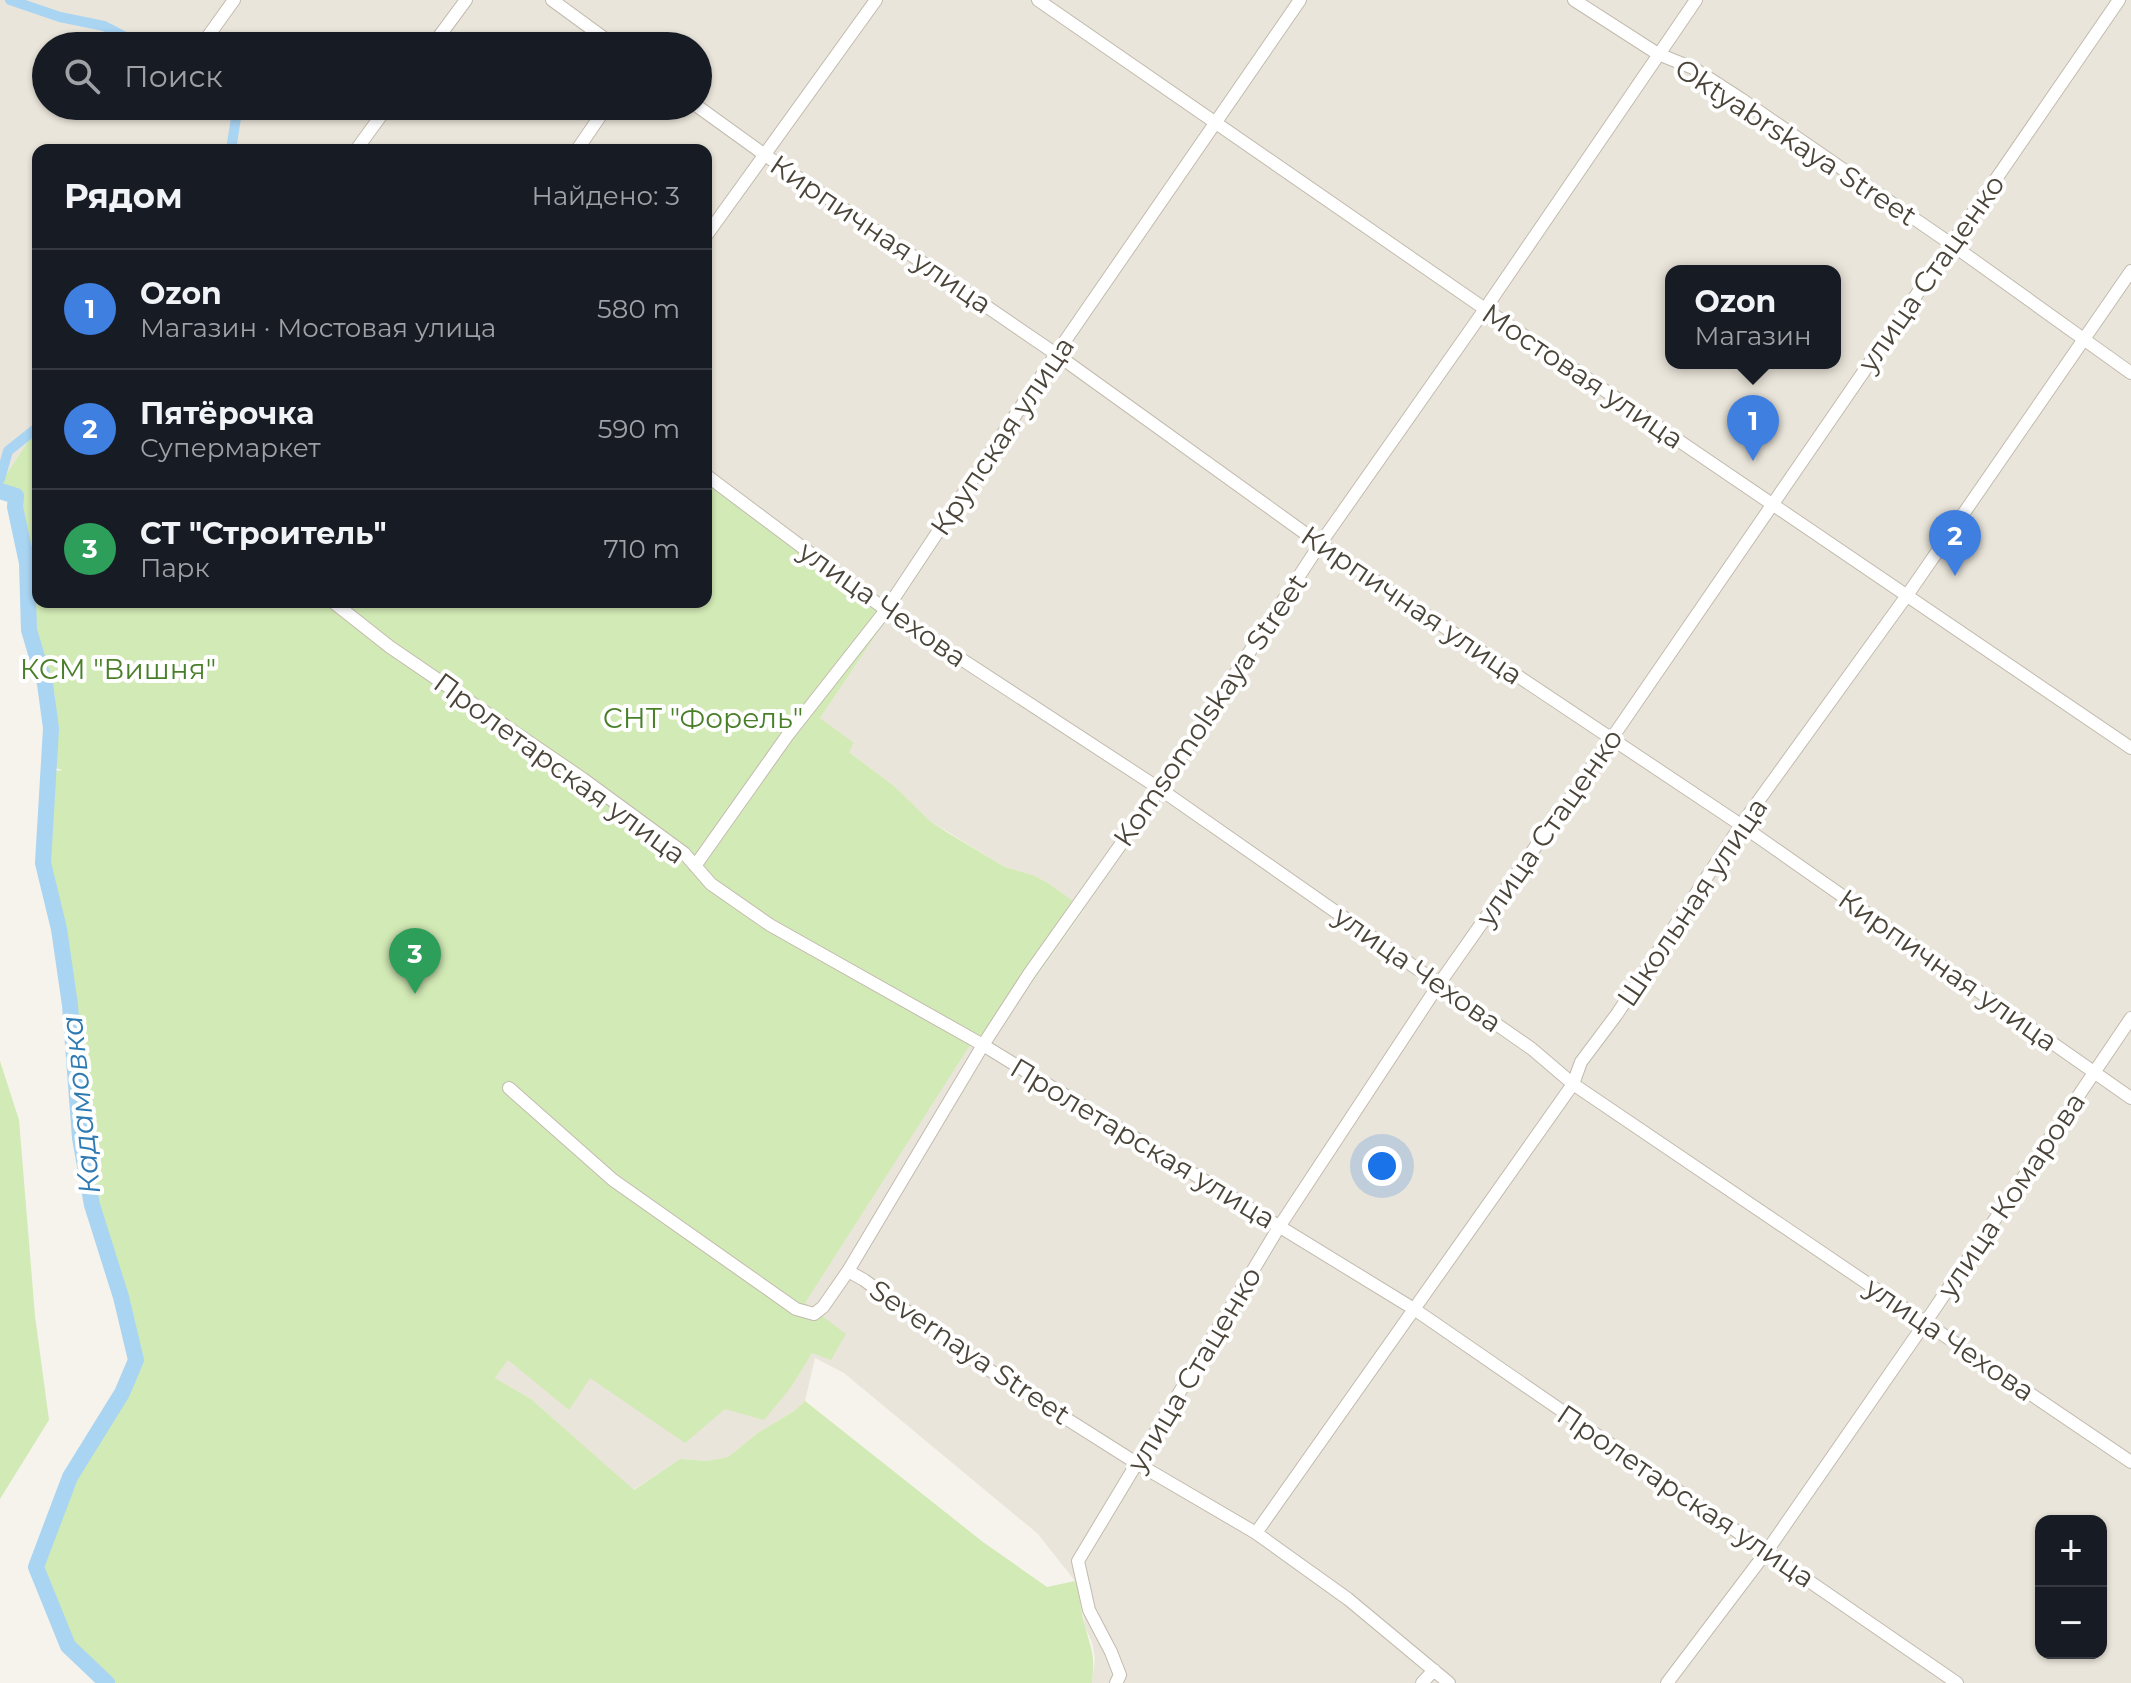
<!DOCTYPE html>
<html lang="ru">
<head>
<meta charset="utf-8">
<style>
	body { margin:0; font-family:Montserrat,sans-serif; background:#242831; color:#f1f3f6 }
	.controls { position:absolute; right:24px; bottom:24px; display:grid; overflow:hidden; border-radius:16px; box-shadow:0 2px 6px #0004 }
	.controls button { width:72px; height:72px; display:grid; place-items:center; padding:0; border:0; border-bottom:2px solid #363941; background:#171b24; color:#f1f3f6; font:40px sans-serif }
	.you { position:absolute; left:1382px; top:1166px; width:28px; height:28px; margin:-20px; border:6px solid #fff; border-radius:50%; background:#1a73e8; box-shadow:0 0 0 12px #1a73e833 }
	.badge { display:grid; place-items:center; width:52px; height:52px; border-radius:50%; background:#ea580c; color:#fff; font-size:26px; font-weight:700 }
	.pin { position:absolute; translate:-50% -66px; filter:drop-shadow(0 2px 4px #0008) }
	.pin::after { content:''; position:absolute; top:42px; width:28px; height:24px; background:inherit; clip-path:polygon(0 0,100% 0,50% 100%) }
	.popup { position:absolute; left:1665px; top:265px; width:176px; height:104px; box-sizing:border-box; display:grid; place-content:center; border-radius:16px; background:#171b24; filter:drop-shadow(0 2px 6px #0005); font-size:26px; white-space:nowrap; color:#9ea1a6 }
	.popup b { font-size:30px; color:#f1f3f6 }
	.popup::after { content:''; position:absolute; left:50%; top:100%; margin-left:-16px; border:16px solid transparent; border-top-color:#171b24 }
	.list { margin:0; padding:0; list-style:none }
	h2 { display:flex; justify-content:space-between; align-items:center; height:104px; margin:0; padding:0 32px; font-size:34px }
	h2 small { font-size:26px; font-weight:400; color:#9ea1a6 }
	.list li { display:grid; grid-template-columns:52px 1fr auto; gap:24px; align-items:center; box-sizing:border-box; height:120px; padding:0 32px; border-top:2px solid #363941 }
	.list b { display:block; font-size:30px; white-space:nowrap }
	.list p { margin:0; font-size:26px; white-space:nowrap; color:#9ea1a6 }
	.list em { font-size:26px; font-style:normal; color:#9ea1a6 }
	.icon { flex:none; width:44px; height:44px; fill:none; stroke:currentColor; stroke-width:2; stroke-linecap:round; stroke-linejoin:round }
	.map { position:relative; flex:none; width:2131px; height:1683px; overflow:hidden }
	.search { position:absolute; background:#171b24; box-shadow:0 2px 6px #0004; left:32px; top:32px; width:680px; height:88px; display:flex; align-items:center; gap:20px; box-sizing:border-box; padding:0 28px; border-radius:44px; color:#9ea1a6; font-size:30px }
	.panel { position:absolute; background:#171b24; box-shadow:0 2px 6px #0004; left:32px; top:144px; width:680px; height:464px; border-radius:16px }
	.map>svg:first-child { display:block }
	.residential { fill:#eae5da; fill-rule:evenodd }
	.green { fill:#d2eab5 }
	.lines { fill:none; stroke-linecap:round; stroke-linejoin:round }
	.canal { stroke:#a9d4f2; stroke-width:10 }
	.river { stroke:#a9d4f2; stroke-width:16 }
	.minor-casing { stroke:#c2bbae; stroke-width:14 }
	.minor { stroke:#fff; stroke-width:12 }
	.labels { text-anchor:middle; stroke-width:8; stroke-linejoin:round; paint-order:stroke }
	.street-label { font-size:28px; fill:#4b4439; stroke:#fff }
	.park-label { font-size:28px; fill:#4a7f2a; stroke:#fff }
	.water-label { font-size:30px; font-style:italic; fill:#2e7ab2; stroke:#fff }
</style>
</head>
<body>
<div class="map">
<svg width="2131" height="1683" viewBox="0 0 2131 1683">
	<rect width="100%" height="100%" fill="#f6f3ec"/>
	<path class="residential" d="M0,0h2131v1683h-1039l3,-25 -3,-16 -7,-15 -4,-30 -6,-16 -37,-47 -194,-161 -29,-15 -10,43 -11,10 -35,21 -31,25 -19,4 -29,-2 -47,31 -102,-91 -36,-21 67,-95 335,-288 94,46 93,-131 -36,-27 -15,-8 -28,-8 -75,-46 -36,-35 -46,-35 6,-7 -34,-26 74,-110 -188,-137v-321h-668v276l-38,58zM46,46h652v60h-652zM1671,271h164v92h-164zM2041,1521h60v132h-60z"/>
	<path class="green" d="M38,426v176h668v-131l188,137 -74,110 34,25 -5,9 45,34 36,35 18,12 57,34 28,8 15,8 36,26 -93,132 -14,-7 -172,269 41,31 -15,26 -19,-7 -21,34 -27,33 -39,-11 -40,34 -95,-65 -21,32 -61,-50 -13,18 36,21 103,91 46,-31 28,2 20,-4 31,-25 35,-21 11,-10 178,141 64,45 28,-6c6,15 5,29 10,45 7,27 10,27 7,57h-985l-39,-37 -32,-79 34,-90 52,-84 14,-33 -15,-63 -29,-92 -12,-67 -10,-133 -11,-76 -16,-66 7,-91 13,-2 -8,-2 -6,-11 5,-10 2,-24 -1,-26 -7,-28 -11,-22 -5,-21 4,-51 -17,-85h-19v-6z
		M0,1061l19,59 16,196 14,104 -49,79z"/>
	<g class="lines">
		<path class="canal" d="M10,0l50,17 44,9 39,20
			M221,106l15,12 -5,32
			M0,479l8,-28 30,-24"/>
		<path class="river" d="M0,491l16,5 -1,11 12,56 2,67 16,54 6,44 -8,135 16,66 11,76 10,133 12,67 29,92 15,63 -14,33 -52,84 -34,90 32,79 39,37"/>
		<defs>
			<path id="minor" d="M552,0l63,46
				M1038,0l447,309 646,439
				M1574,0l84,54 35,14 48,31 210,145 180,129
				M201,46l33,-46
				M432,46l34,-46
				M697,106l68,49 291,199 264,190 421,281 390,273
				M356,150l32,-44
				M577,150l30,-44
				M706,236l170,-236
				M706,475l180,135 274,179 372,260 41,35 558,378
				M333,602l57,45 193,132 101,74 27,31 59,41 213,120 431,264 543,374
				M695,866l92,-130 99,-126 170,-256 244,-354
				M509,1088l104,92 183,129 18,5 9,-7 25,-36 16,9 108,79 166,105 118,69 92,66 101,84
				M848,1271l135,-226 46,-71 131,-185 160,-245 165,-235 211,-309
				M1256,1533l317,-449 8,-22 36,-48 124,-189 167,-231 223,-323
				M1116,1683l4,-8 -9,-23 -22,-42 -11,-49 201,-334 160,-243 173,-246 507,-738
				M1422,1683l12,-13
				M1667,1683l100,-132 158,-228 206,-305"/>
		</defs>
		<use href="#minor" class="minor-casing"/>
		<use href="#minor" class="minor"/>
	</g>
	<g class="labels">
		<g class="street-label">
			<text transform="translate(1796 142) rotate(33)" y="10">Oktyabrskaya Street</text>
			<text transform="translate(881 234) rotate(34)" y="10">Кирпичная улица</text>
			<text transform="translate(1931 273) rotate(-55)" y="10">улица Стаценко</text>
			<text transform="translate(1583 376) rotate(34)" y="10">Мостовая улица</text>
			<text transform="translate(1002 436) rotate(-56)" y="10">Крупская улица</text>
			<text transform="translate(883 604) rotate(35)" y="10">улица Чехова</text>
			<text transform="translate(1412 605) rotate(34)" y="10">Кирпичная улица</text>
			<text transform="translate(1210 710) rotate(-56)" y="10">Komsomolskaya Street</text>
			<text transform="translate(560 768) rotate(36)" y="10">Пролетарская улица</text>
			<text transform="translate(1549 827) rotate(-55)" y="10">улица Стаценко</text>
			<text transform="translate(1692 902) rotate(-56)" y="10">Школьная улица</text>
			<text transform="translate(1418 969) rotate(35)" y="10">улица Чехова</text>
			<text transform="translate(1948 970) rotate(35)" y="10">Кирпичная улица</text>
			<text transform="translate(1143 1143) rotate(31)" y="10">Пролетарская улица</text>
			<text transform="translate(2011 1195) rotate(-56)" y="10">улица Комарова</text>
			<text transform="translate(1950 1339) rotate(34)" y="10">улица Чехова</text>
			<text transform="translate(970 1352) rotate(34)" y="10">Severnaya Street</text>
			<text transform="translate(1194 1369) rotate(-59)" y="10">улица Стаценко</text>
			<text transform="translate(1686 1496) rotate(34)" y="10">Пролетарская улица</text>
		</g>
		<g class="park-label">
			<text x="118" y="679">КСМ "Вишня"</text>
			<text x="703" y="728">СНТ "Форель"</text>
		</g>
		<g class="water-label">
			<text transform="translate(81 1105) rotate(-96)" y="10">Кадамовка</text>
		</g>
	</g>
</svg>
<div class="controls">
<button>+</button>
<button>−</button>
</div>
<div class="you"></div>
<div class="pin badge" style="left:1753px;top:461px;background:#3f7fe0">1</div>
<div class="popup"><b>Ozon</b>Магазин</div>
<div class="pin badge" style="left:1955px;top:576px;background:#3f7fe0">2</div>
<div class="pin badge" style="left:415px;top:994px;background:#2e9e5b">3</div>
<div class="search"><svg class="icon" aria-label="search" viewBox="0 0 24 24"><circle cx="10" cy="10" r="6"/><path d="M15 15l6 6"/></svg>Поиск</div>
<section class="panel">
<h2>Рядом<small>Найдено: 3</small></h2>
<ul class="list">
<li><span class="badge" style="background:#3f7fe0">1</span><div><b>Ozon</b><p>Магазин · Мостовая улица</p></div><em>580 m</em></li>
<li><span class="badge" style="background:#3f7fe0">2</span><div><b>Пятёрочка</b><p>Супермаркет</p></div><em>590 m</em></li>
<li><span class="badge" style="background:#2e9e5b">3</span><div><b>СТ &quot;Строитель&quot;</b><p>Парк</p></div><em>710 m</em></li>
</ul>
</section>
</div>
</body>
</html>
